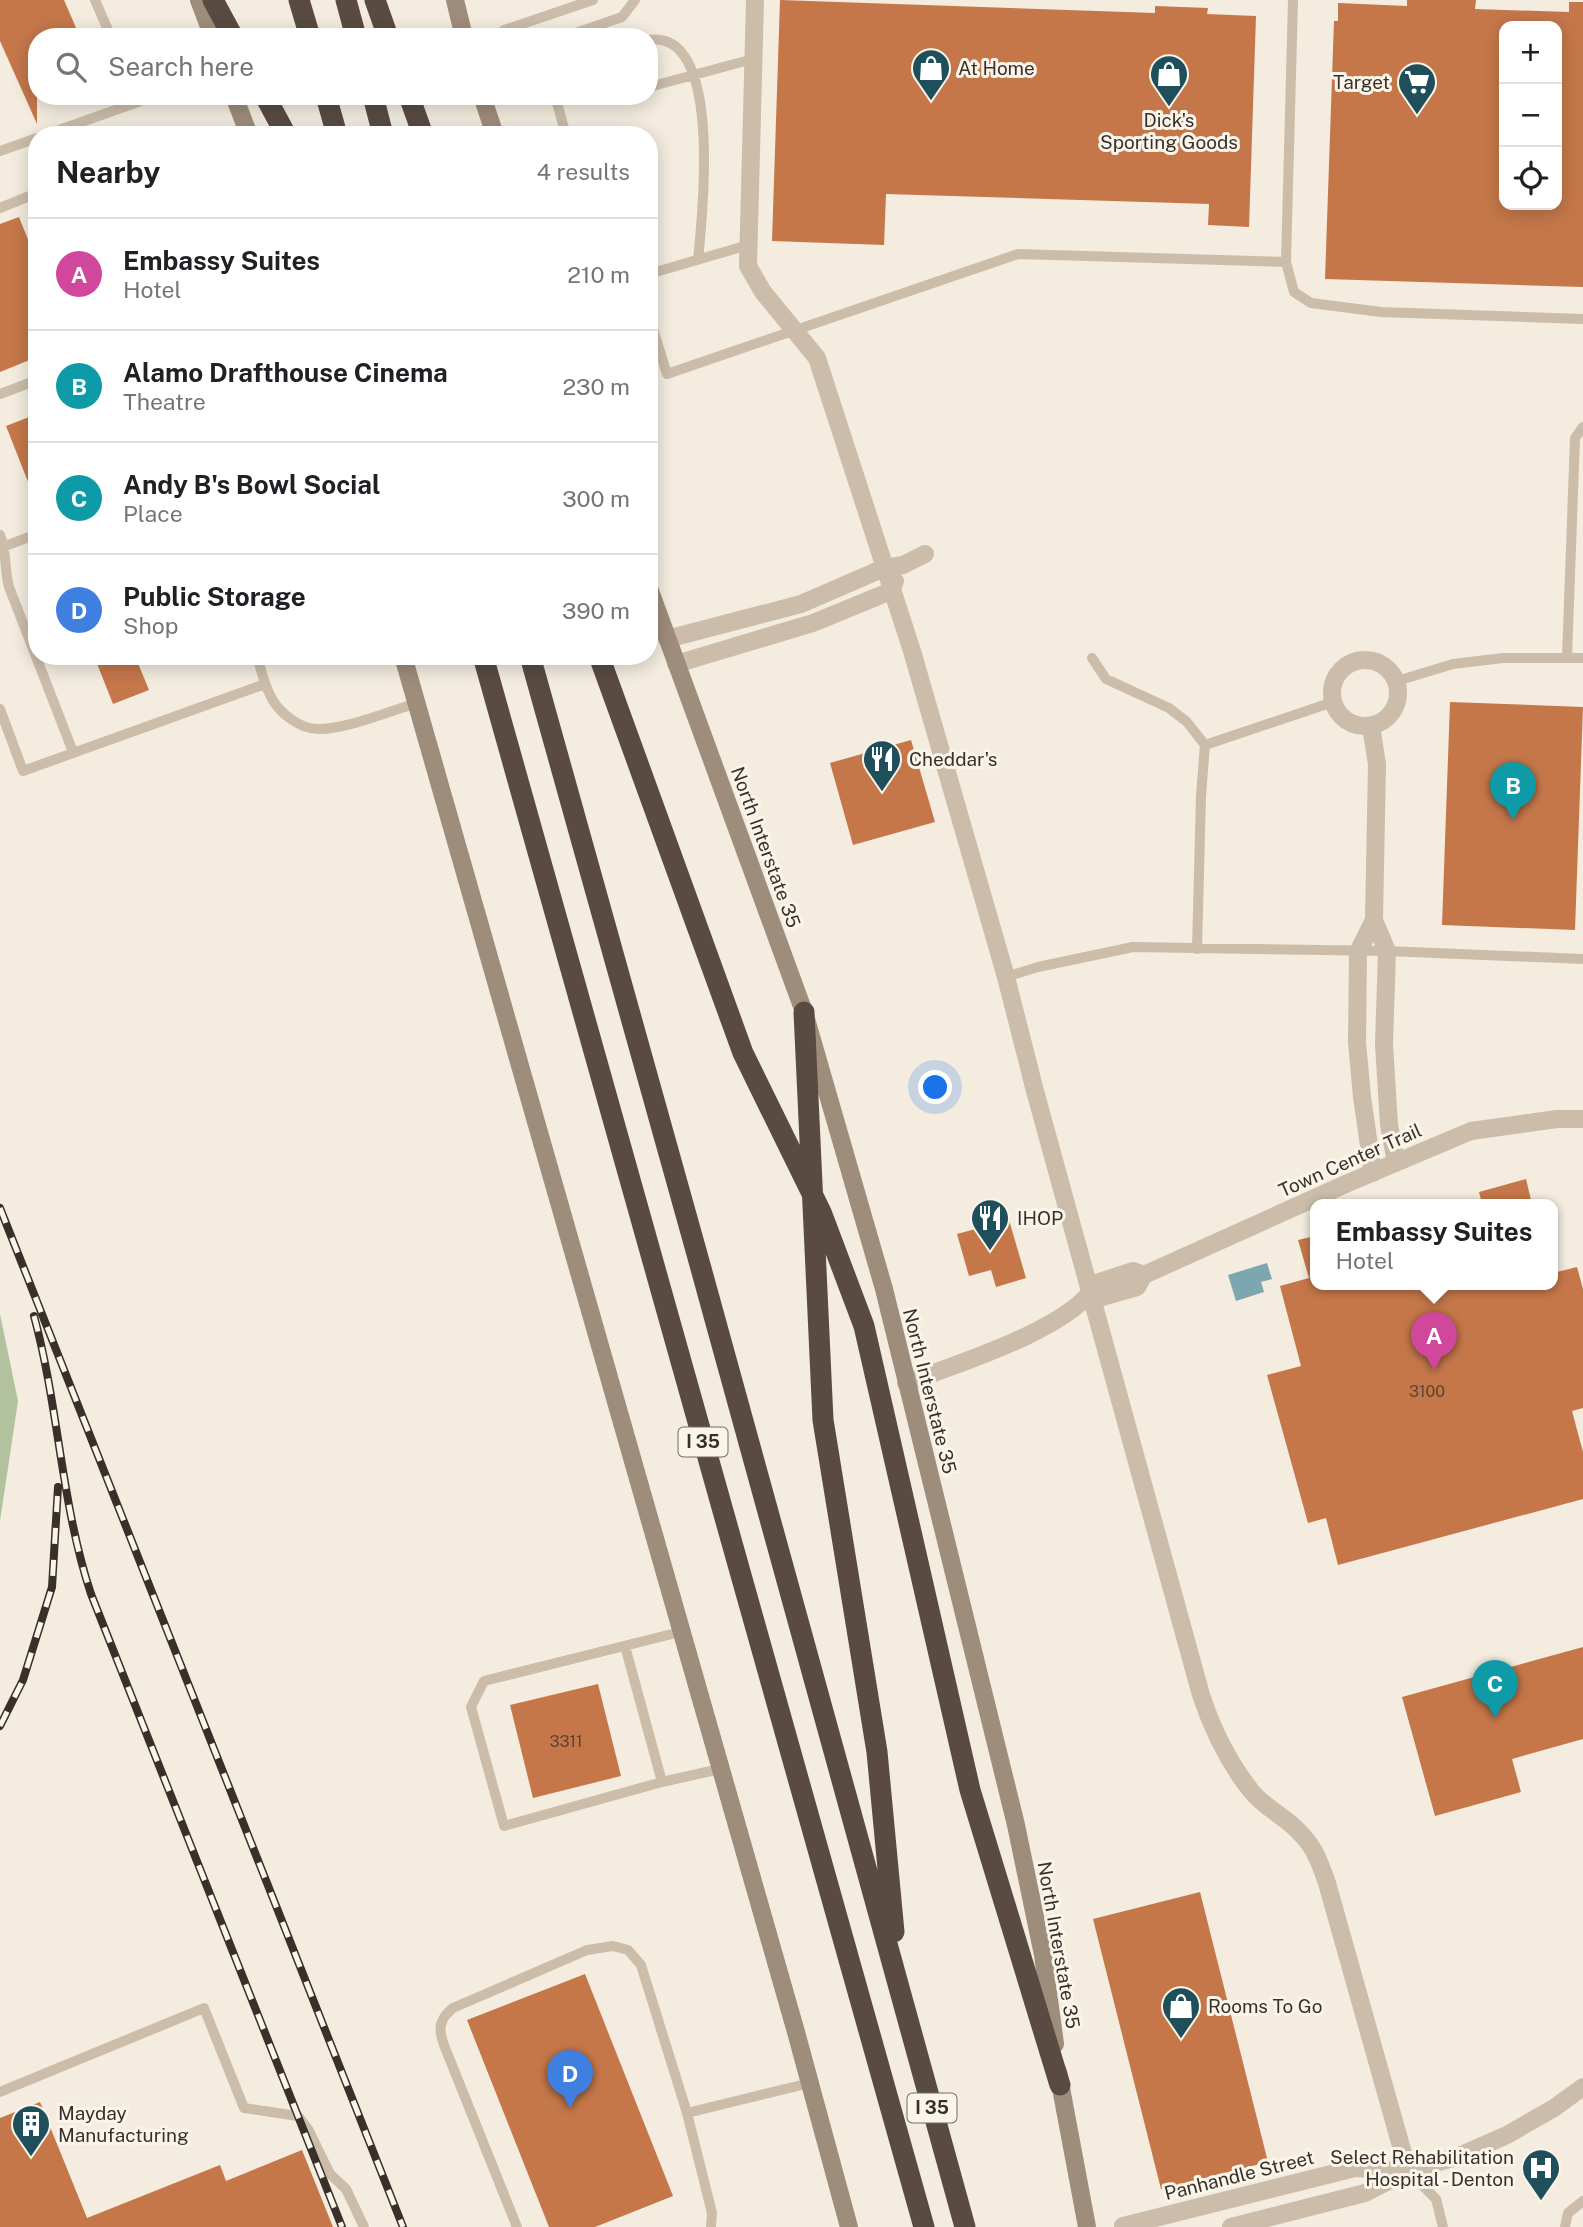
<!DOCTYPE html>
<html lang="en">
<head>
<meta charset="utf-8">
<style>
	body { margin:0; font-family:"Public Sans",sans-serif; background:#f2f2f2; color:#202124 }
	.controls { position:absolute; right:21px; top:21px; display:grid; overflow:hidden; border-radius:14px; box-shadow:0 4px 18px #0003 }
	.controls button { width:63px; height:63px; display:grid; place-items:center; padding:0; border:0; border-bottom:2px solid #e0e0e0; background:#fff; color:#202124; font:35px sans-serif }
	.you { position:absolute; left:936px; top:1088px; width:24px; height:24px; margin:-18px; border:5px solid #fff; border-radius:50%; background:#1a73e8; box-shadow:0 0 0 10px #1a73e833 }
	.badge { display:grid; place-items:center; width:46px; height:46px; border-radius:50%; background:#b45309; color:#fff; font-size:23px; font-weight:700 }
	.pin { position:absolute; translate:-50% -58px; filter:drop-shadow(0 2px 4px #0008) }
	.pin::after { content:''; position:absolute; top:37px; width:24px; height:21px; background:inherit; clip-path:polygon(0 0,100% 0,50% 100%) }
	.popup { position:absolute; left:1310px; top:1199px; width:248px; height:91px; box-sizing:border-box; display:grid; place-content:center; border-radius:14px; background:#fff; filter:drop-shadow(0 2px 5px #0005); font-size:23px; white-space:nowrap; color:#757577 }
	.popup b { font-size:26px; color:#202124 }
	.popup::after { content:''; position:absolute; left:50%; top:100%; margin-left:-14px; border:14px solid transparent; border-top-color:#fff }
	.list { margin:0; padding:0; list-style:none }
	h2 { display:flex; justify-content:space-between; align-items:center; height:91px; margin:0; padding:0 28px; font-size:30px }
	h2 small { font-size:23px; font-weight:400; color:#757577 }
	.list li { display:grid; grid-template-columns:46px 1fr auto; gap:21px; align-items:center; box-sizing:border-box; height:112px; padding:0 28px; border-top:2px solid #e0e0e0 }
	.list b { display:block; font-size:26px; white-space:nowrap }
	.list p { margin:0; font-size:23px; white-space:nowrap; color:#757577 }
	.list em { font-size:23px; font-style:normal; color:#757577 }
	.icon { flex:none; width:38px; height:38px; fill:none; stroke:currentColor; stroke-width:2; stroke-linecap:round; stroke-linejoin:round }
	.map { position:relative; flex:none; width:1583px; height:2227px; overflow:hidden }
	.search { position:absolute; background:#fff; box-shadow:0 4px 18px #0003; left:28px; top:28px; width:630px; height:77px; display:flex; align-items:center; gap:18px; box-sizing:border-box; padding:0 24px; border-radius:28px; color:#757577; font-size:26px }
	.panel { position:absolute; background:#fff; box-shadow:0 4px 18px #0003; left:28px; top:126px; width:630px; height:539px; border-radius:28px }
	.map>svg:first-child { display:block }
	.green { fill:#b2c29e }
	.water { fill:#7da7b0 }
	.building { fill:#c5774a; fill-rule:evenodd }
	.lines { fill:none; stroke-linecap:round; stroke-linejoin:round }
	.lane { stroke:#cbbdaa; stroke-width:10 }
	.street { stroke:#cbbdaa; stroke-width:18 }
	.secondary { stroke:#9f8d7b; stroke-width:18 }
	.highway { stroke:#594b41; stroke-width:21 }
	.rail-casing { stroke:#39302a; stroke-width:8 }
	.rail { stroke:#faf5eb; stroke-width:5; stroke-dasharray:16; stroke-linecap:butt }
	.labels { text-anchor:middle; stroke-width:6; stroke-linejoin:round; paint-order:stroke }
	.number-label { font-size:16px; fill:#5c4232 }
	.shield { fill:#faf5eb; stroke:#736b64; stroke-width:2 }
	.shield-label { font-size:18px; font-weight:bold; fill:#39302a }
	.poi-label { font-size:19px; fill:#39302a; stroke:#faf5eb; text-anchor:start }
	.street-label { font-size:19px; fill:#39302a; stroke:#faf5eb }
</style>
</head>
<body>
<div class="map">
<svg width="1583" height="2227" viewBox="0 0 1583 2227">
	<rect width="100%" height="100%" fill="#f3ecdf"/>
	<path class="green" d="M0,1314l18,87 -18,120z"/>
	<path class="water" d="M1267,1263l5,16 -11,3 3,10 -28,9 -8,-26z"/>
	<path class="building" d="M0,0h64l16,37h-43v87l-37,-83z
		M780,0l375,13v-7l53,2 -1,6 49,2 -7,211 -41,-2 1,-21 -323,-10 -2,51 -112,-4z
		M1407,0h69l-1,9 94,3v-10h14v285l-258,-8 9,-258h4v-18l69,3zM1504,26h53v179h-53z
		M19,217l18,45v95l-37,15v-148z
		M37,414v88h-1l-30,-76z
		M94,656h41l14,34 -36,14z
		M1450,702l133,5 -8,223 -133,-5z
		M911,740l24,82 -82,23 -23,-82z
		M1526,1179l6,25h-50l-3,-12z
		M1009,1220l17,58 -30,9 -5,-17 -22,6 -12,-42z
		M1315,1236v48h238v-11l24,-6 6,22v119l-11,3 11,41v47l-245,66 -12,-47 -18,5 -41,-148 34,-9 -21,-80 29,-8 -11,-38z
		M1583,1647v92l-71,20 9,33 -86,24 -33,-119z
		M598,1684l23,92 -88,22 -23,-93z
		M1200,1892l68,270 -107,27 -68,-270z
		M585,1974l88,222 -78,31h-46l-82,-207z
		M40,2102l47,116 133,-53 6,16 76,-31 31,77h-333v-109z"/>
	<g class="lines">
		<path class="lane" d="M95,0l16,37
			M498,37l6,-7 89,-30
			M564,37l58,-20 13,-17
			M649,40c75,-11 53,178 49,220
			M649,87l104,-28
			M555,96l11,39
			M618,96h1
			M45,135l93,-33 -2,-6
			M0,151l37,-13
			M0,208l37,-15
			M1286,262l8,30 17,11 70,9 202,7
			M649,274l99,-29
			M649,316l18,58 351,-120 268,8 7,-262
			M0,394l37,-14
			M0,535c7,16 4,34 9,52l64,165
			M0,548l37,-14
			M257,656c4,14 7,28 14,41 8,16 29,32 47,32 26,1 72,-18 99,-26
			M1567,657l8,-219 8,-11
			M1092,658l14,21 63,29 18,14 18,23 -4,51 -4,153
			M1397,681l56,-17 50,-6h80
			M0,709l23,62 242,-87
			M1205,745l128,-43
			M1006,977l32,-10 95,-20 254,4 196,8
			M680,1632l-196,49 -13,26 33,119 158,-44 58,-13
			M625,1646l37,136
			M0,2092l204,-84 40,100 54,8 10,13 22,45 16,15 18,38
			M687,2113l123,-30
			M1408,2171l28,28 7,28
			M517,2227l-73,-182c-6,-16 -5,-26 9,-37l134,-58 26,-4 15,4 13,15 46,148 25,100 -1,14
			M1565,2227l3,-14 15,-12"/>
		<path class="street" d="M755,0l-7,266 15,26 54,66 95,293 94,326 29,114 166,604c12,36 27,67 51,97 14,17 36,26 50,43 13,13 19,31 25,48l81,288
			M667,639l134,-35 83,-36 19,-3 22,-11
			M1332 693a33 33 0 1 1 66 0a33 33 0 1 1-66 0Z
			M676,664l137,-41 78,-32 4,-10
			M1371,726l6,38 -3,156 13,31 -3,93 5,81 7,37
			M1373,1173l-11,-76 -5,-55 1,-90 16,-32
			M1092,1294l10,3 35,-10 7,-12 204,-92 123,-52 86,-12h26
			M906,1383c45,-17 171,-56 190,-100l37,-12 11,4
			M1123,2226l232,-58 53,3
			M1231,2227l134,-34 43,-22 51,-15 48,-21 47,-27 29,-21"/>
		<path class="secondary" d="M199,0l14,37
			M455,0l9,37
			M234,96l15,39
			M482,96l13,39
			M649,588l155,424 80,277 132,536 27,130 12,89
			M403,656l393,1376 53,195
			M1058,2072l29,155"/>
		<path class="highway" d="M213,0l20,37
			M299,0l11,37
			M346,0l10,37
			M375,0l13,37
			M265,96l21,39
			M326,96l11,39
			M373,96l10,39
			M409,96l14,39
			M483,656l441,1571
			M530,656l167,598 268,973
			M599,656l144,397 78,159 43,114 106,464 90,295
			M804,1012l19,408 54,332 17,180"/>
		<defs>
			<path id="rail" d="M0,1208l403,1019
				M34,1316c25,92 27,188 57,278l251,633
				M0,1726l23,-46 29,-93 6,-100"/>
		</defs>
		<use href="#rail" class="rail-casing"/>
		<use href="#rail" class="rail"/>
	</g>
	<defs>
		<symbol id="shop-pin" viewBox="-11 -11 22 30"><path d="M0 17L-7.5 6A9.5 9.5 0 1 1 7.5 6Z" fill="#1f4f5a" stroke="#faf5eb"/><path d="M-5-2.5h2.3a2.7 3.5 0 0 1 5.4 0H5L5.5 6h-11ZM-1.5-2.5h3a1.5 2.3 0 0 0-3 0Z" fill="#fff"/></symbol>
		<symbol id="supermarket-pin" viewBox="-11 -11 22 30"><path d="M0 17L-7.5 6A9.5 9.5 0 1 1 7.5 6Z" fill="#1f4f5a" stroke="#faf5eb"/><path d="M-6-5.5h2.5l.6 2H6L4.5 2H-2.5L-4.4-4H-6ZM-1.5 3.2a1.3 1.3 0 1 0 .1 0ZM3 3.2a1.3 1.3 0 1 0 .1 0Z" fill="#fff"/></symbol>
		<symbol id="restaurant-pin" viewBox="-11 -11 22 30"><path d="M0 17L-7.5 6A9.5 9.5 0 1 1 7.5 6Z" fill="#1f4f5a" stroke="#faf5eb"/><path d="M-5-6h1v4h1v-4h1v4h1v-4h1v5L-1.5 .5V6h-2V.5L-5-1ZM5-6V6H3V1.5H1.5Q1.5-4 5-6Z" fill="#fff"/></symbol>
		<symbol id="building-pin" viewBox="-11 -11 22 30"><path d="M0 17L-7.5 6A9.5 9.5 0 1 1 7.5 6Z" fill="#1f4f5a" stroke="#faf5eb"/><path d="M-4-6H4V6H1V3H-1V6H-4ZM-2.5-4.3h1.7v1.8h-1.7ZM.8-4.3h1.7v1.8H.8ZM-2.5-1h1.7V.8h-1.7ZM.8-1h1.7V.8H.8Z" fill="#fff"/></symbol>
		<symbol id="hospital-pin" viewBox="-11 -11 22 30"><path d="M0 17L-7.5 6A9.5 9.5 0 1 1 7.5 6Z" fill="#1f4f5a" stroke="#faf5eb"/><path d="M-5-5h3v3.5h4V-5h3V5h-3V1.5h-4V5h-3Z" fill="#fff"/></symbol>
	</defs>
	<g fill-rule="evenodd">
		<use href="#shop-pin" x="909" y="46" width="44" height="60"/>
		<use href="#shop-pin" x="1147" y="52" width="44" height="60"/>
		<use href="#supermarket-pin" x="1395" y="60" width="44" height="60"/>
		<use href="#restaurant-pin" x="860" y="737" width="44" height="60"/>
		<use href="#restaurant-pin" x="968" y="1196" width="44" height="60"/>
		<use href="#shop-pin" x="1159" y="1984" width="44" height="60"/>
		<use href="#building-pin" x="9" y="2102" width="44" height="60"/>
		<use href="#hospital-pin" x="1519" y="2146" width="44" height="60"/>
	</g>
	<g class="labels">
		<g class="number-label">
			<text x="1427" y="1397">3100</text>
			<text x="566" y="1747">3311</text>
		</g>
		<g class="shield">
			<rect x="678.5" y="1427.5" width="49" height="29" rx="5"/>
			<rect x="907.5" y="2093.5" width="49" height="29" rx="5"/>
		</g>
		<g class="shield-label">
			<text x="703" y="1448">I 35</text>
			<text x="932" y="2114">I 35</text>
		</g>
		<g class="poi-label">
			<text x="958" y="75">At Home</text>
			<text x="1390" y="89" text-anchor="end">Target</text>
			<text x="1169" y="127" text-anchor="middle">Dick's<tspan x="1169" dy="22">Sporting Goods</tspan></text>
			<text x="909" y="766">Cheddar's</text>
			<text x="1017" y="1225">IHOP</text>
			<text x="1208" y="2013">Rooms To Go</text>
			<text x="58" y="2120">Mayday<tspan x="58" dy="22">Manufacturing</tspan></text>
			<text x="1514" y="2164" text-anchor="end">Select Rehabilitation<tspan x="1514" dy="22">Hospital - Denton</tspan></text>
		</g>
		<g class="street-label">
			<text transform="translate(766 847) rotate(70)" y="7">North Interstate 35</text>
			<text transform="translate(1350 1160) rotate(-24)" y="7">Town Center Trail</text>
			<text transform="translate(930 1391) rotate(76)" y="7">North Interstate 35</text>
			<text transform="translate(1059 1945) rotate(80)" y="7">North Interstate 35</text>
			<text transform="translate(1239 2175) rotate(-14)" y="7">Panhandle Street</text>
		</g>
	</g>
</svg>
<div class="controls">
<button>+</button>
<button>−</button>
<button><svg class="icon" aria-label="locate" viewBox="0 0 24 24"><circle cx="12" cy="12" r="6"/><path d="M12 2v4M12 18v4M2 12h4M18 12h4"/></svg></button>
</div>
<div class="you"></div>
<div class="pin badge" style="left:1434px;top:1370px;background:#d1479c">A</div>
<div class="popup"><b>Embassy Suites</b>Hotel</div>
<div class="pin badge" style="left:1513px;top:820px;background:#0f9aa8">B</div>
<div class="pin badge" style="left:1495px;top:1718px;background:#0f9aa8">C</div>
<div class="pin badge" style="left:570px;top:2108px;background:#3f7fe0">D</div>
<div class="search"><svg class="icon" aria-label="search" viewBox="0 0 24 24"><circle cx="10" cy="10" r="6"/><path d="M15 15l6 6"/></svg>Search here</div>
<section class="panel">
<h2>Nearby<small>4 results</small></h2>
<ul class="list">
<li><span class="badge" style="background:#d1479c">A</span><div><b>Embassy Suites</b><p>Hotel</p></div><em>210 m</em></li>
<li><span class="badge" style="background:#0f9aa8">B</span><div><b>Alamo Drafthouse Cinema</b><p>Theatre</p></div><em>230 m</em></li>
<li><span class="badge" style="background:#0f9aa8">C</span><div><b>Andy B's Bowl Social</b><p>Place</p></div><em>300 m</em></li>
<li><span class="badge" style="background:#3f7fe0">D</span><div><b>Public Storage</b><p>Shop</p></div><em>390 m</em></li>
</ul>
</section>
</div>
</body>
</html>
